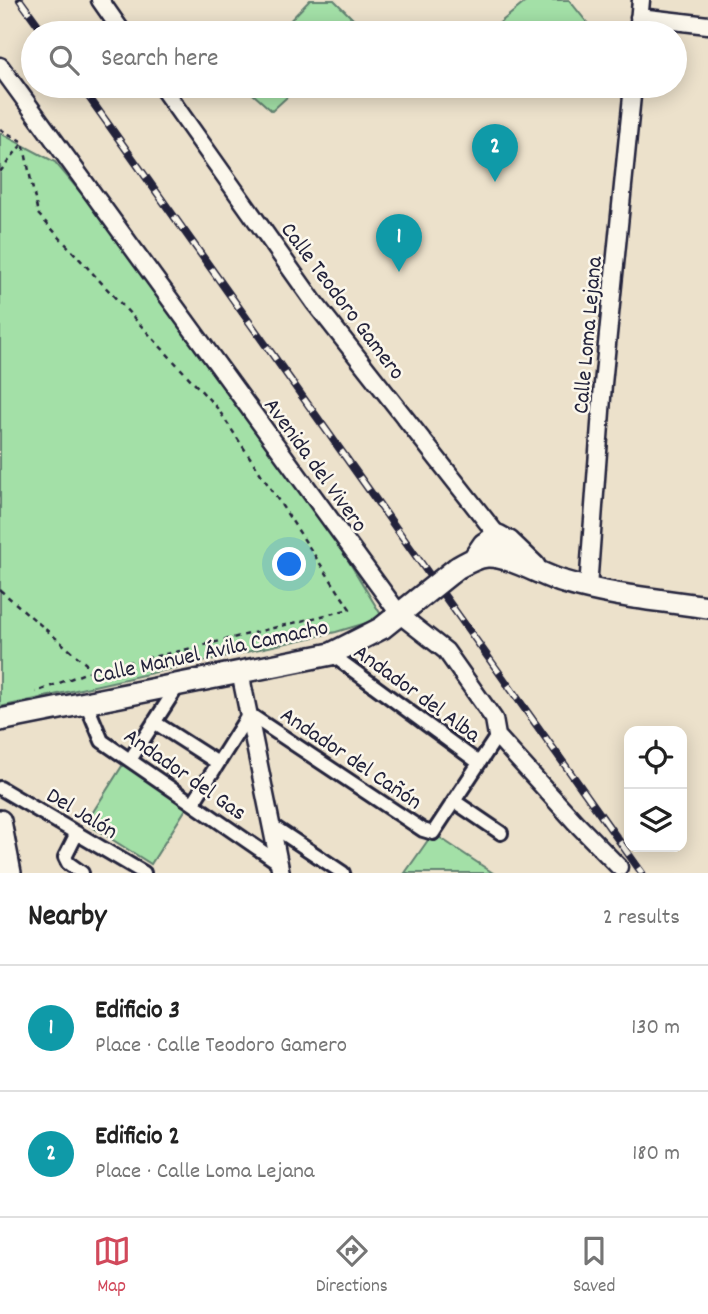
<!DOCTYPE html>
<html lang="en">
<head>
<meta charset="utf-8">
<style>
	body { margin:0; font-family:Dekko,sans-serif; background:#f2f2f2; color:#222 }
	.controls { position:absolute; right:21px; bottom:21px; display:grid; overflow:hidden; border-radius:14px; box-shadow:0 4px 18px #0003 }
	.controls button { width:63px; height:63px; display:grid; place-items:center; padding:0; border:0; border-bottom:2px solid #e0e0e0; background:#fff; color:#222; font:35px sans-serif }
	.you { position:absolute; left:290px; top:565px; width:24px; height:24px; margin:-18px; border:5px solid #fff; border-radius:50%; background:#1a73e8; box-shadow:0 0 0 10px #1a73e833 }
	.badge { display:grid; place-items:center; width:46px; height:46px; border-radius:50%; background:#d1495b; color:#fff; font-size:23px; font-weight:700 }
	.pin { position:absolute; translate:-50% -58px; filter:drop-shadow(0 2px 4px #0008) }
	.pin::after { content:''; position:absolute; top:37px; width:24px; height:21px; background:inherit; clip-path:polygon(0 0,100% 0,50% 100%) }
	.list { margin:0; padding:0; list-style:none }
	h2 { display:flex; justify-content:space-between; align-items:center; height:91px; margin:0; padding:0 28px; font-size:30px }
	h2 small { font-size:23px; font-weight:400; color:#767676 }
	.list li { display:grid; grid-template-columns:46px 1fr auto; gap:21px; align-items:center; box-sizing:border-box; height:126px; padding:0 28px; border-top:2px solid #e0e0e0 }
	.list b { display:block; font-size:26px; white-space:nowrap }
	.list p { margin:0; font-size:23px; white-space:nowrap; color:#767676 }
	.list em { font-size:23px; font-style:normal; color:#767676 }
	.icon { flex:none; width:38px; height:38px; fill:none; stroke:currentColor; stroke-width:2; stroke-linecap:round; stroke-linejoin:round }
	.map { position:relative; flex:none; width:708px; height:873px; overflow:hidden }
	.search { position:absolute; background:#fff; box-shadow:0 4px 18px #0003; left:21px; right:21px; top:21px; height:77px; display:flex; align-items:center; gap:18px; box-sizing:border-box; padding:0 24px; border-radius:38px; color:#767676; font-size:26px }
	.sheet { height:343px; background:#fff }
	nav { display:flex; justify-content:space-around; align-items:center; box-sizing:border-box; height:98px; border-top:2px solid #e0e0e0; background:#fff; font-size:19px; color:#767676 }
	nav a { display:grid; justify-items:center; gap:4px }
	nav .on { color:#d1495b }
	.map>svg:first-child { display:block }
	.green { fill:#a3e0a7; stroke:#628171; stroke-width:2 }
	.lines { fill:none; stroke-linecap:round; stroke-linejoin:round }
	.pedestrian-casing { stroke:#22223b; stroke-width:18 }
	.minor-casing { stroke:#22223b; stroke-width:21 }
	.tertiary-casing { stroke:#22223b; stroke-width:26 }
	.path { stroke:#22223b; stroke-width:2.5; stroke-dasharray:5 5; stroke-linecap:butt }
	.pedestrian { stroke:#fbf7ec; stroke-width:12 }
	.minor { stroke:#fbf7ec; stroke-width:16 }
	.tertiary { stroke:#fbf7ec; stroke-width:21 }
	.rail-casing { stroke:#22223b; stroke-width:8 }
	.rail { stroke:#fbf7ec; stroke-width:5; stroke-dasharray:16; stroke-linecap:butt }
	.tertiary-bridge-casing { stroke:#22223b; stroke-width:26; stroke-linecap:butt }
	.tertiary-bridge { stroke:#fbf7ec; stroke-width:21 }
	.labels { text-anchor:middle; stroke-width:5; stroke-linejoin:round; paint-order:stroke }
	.street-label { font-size:23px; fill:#22223b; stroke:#fbf7ec }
</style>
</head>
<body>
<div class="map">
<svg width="708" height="873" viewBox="0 0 708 873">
	<rect width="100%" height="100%" fill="#ece1cb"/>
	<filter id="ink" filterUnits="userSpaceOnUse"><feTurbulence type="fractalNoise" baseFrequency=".0143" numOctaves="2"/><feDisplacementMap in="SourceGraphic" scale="14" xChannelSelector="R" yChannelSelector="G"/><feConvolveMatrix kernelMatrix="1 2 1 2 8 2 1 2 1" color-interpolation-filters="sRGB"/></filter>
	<g filter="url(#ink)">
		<path class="green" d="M310,0h24l27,27 -7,6h-76z
			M528,0h41l24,30 -4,3h-93l-4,-4z
			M244,86h55l-27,25z
			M0,133l55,29 73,87 165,220 90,149 -47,14 -336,75z
			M124,763l65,41 -38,60 -65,-41z
			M433,833l60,40h-88z"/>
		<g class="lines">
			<defs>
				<path id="pedestrian" d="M331,654l148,109
					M86,703l16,38 177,122
					M154,722l64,41
					M130,760l49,-76
					M0,788l144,85
					M454,801l47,32
					M193,803l56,-89 174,116 10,3 64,-97
					M271,825l72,48
					M77,833l-12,24 3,6 14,10"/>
				<path id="minor" d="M100,0l23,33
					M639,17l69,8
					M638,33l3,-33
					M0,66l400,549 46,36 48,68 3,17 78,86 44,45
					M161,86l153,216 184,234
					M588,588l15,-204 30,-298
					M240,672l41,201"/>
				<path id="tertiary" d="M473,560l11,-16 14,-8 11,6 25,24
					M457,568c9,-5 19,-11 30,-12 23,-1 55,20 77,26 46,14 96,18 144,25
					M0,720l331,-66 51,-26 35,-28
					M0,821l10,52"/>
			</defs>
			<use href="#pedestrian" class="pedestrian-casing"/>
			<use href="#minor" class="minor-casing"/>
			<use href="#tertiary" class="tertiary-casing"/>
			<path class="path" d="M0,129l23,13 15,72 180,195 132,200 -166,41 -91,20 -57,22
				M0,172l22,-28
				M0,590l93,80"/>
			<use href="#pedestrian" class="pedestrian"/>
			<use href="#minor" class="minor"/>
			<use href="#tertiary" class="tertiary"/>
			<defs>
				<path id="rail" d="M20,0l24,33
					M81,86l561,787"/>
			</defs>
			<use href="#rail" class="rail-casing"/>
			<use href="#rail" class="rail"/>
			<defs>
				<path id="tertiary-bridge" d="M417,600l40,-32"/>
			</defs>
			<use href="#tertiary-bridge" class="tertiary-bridge-casing"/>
			<use href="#tertiary-bridge" class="tertiary-bridge"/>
		</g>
	</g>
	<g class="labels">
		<g class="street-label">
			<text transform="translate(344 300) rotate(53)" y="8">Calle Teodoro Gamero</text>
			<text transform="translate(586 335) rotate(-85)" y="8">Calle Loma Lejana</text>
			<text transform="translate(317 464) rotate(54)" y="8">Avenida del Vivero</text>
			<text transform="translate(210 650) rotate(-12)" y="8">Calle Manuel Ávila Camacho</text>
			<text transform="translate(418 692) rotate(36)" y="8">Andador del Alba</text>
			<text transform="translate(352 757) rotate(34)" y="8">Andador del Cañón</text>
			<text transform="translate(186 773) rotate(35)" y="8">Andador del Gas</text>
			<text transform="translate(83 812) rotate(31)" y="8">Del Jalón</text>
		</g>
	</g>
</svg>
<div class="controls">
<button><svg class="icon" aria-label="locate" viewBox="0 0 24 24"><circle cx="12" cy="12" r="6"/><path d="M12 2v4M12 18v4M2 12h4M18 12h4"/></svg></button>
<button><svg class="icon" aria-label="layers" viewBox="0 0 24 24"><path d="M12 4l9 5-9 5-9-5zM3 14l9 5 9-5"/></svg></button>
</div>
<div class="you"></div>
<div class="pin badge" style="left:399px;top:272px;background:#0f9aa8">1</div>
<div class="pin badge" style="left:495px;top:182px;background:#0f9aa8">2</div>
<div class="search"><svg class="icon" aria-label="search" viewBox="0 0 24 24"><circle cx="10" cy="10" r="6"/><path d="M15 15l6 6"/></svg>Search here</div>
</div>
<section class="sheet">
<h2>Nearby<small>2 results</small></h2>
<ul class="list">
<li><span class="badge" style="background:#0f9aa8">1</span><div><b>Edificio 3</b><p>Place · Calle Teodoro Gamero</p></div><em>130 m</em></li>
<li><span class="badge" style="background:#0f9aa8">2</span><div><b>Edificio 2</b><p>Place · Calle Loma Lejana</p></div><em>180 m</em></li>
</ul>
</section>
<nav>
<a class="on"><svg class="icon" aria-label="map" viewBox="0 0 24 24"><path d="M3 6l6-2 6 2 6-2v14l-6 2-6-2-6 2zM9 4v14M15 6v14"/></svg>Map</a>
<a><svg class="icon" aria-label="directions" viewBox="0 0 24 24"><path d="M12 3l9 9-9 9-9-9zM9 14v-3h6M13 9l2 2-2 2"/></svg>Directions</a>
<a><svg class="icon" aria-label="saved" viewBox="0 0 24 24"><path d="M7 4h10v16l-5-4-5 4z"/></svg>Saved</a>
</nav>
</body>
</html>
